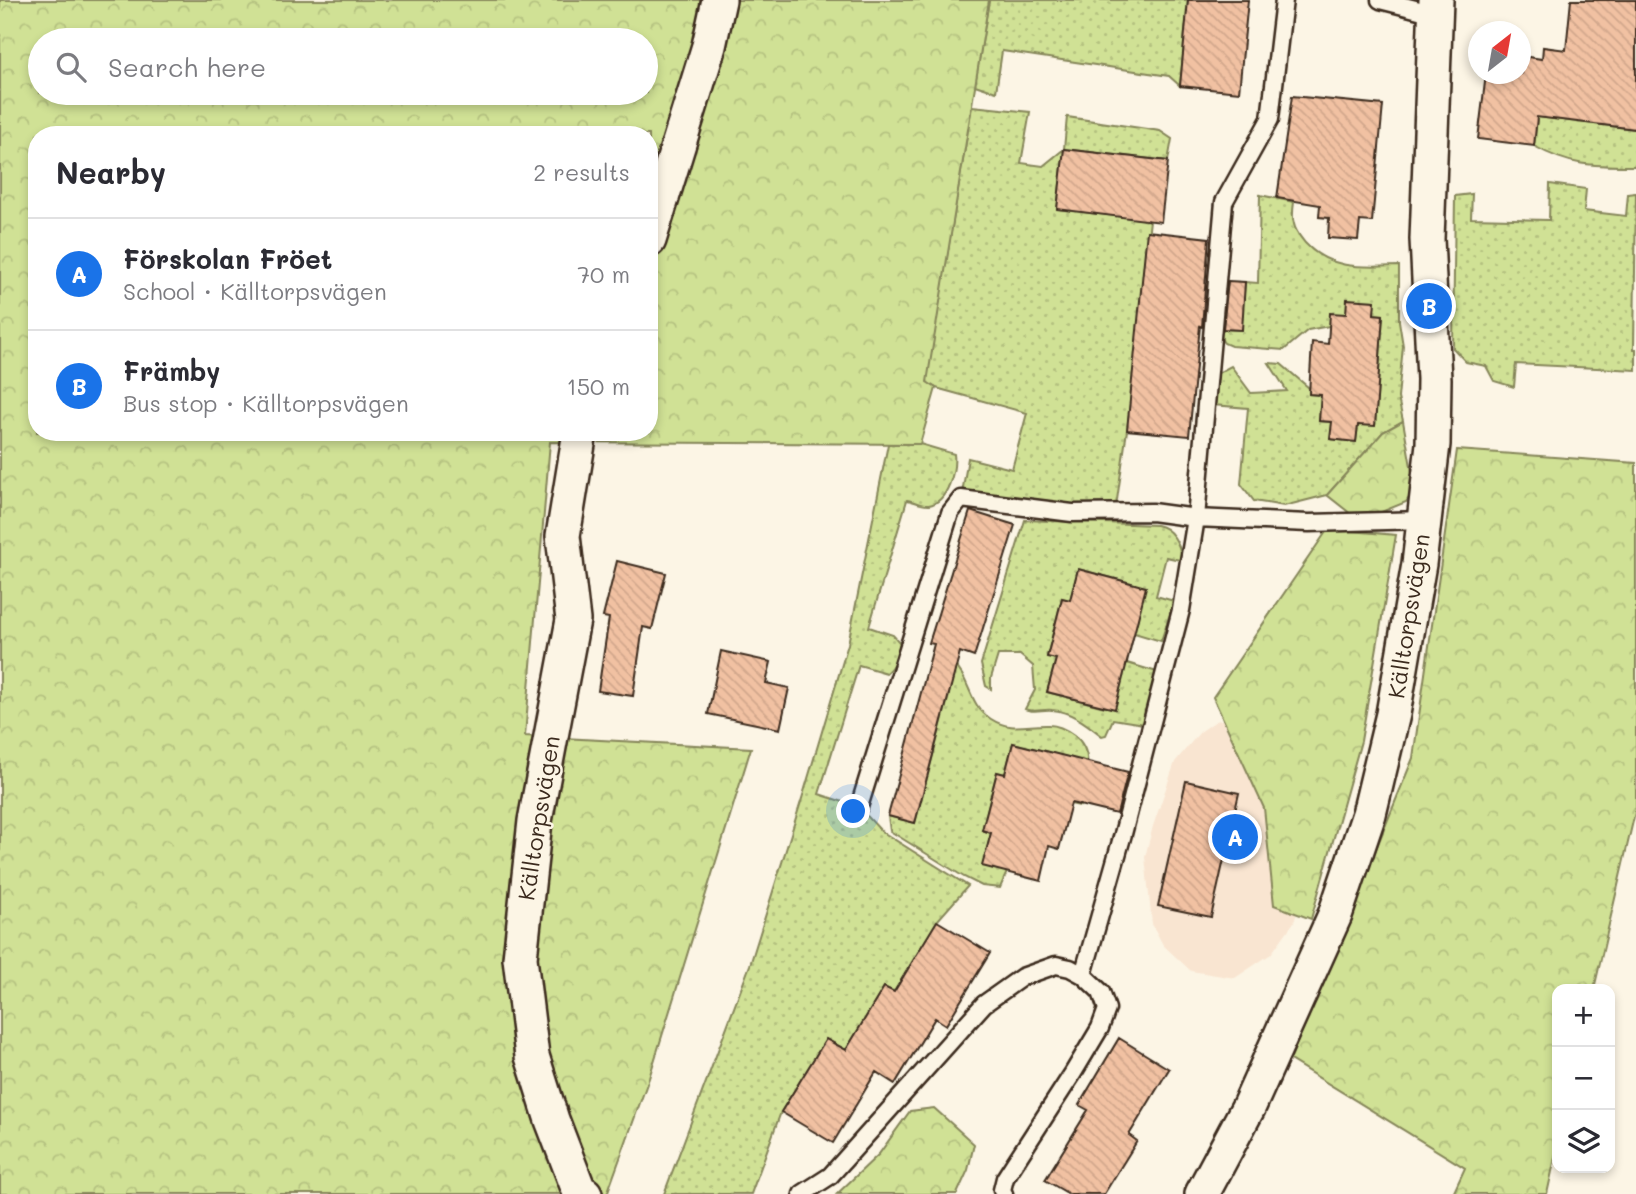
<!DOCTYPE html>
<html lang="en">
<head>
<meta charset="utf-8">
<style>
	body { margin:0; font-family:Mali,sans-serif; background:#f2f2f3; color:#2b2b33 }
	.controls { position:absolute; right:21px; bottom:21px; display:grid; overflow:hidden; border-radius:14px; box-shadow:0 4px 10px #0003 }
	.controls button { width:63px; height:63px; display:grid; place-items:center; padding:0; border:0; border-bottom:2px solid #e1e1e2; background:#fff; color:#2b2b33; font:35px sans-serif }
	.compass { position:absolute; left:1468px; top:21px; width:63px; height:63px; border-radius:50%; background:#fff; box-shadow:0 4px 10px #0003; rotate:31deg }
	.you { position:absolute; left:854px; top:812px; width:24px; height:24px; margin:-18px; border:5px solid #fff; border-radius:50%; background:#1a73e8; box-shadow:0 0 0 10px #1a73e833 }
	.badge { display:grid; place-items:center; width:46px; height:46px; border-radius:50%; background:#1a73e8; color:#fff; font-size:23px; font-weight:700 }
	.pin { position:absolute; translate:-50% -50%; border:4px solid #fff; box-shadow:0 2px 7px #0006 }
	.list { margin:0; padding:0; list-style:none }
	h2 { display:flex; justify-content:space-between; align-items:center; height:91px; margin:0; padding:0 28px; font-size:30px }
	h2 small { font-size:23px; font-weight:400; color:#7c7c81 }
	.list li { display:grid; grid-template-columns:46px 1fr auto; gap:21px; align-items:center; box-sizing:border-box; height:112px; padding:0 28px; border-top:2px solid #e1e1e2 }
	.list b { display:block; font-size:26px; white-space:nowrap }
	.list p { margin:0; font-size:23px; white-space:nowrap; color:#7c7c81 }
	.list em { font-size:23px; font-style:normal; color:#7c7c81 }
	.icon { flex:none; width:38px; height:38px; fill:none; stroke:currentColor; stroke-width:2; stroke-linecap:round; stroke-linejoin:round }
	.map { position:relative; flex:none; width:1636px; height:1194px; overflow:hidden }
	.search { position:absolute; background:#fff; box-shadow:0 4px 10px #0003; left:28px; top:28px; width:630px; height:77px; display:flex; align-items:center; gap:18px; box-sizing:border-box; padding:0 24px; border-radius:38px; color:#7c7c81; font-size:26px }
	.panel { position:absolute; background:#fff; box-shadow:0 4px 10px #0003; left:28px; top:126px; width:630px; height:315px; border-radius:28px }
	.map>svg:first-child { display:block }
	.built { fill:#f9e5d1 }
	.grass { fill:url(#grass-dots); stroke:#86865a; stroke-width:2 }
	.forest { fill:url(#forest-crowns); stroke:#86865a; stroke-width:2; fill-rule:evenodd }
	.building { fill:url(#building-back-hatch); stroke:#3b2a1e; stroke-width:2 }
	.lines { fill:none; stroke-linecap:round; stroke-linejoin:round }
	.lane-casing { stroke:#3b2a1e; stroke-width:21 }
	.street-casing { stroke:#3b2a1e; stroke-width:38 }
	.lane { stroke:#fcf5e5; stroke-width:16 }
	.street { stroke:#fcf5e5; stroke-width:33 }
	.labels { text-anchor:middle; stroke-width:5; stroke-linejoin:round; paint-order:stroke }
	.street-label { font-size:23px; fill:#3b2a1e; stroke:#fcf5e5 }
</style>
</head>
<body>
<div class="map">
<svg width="1636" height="1194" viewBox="0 0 1636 1194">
	<defs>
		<pattern id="grass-dots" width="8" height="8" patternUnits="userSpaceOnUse" patternTransform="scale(1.75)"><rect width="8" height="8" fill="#d0e195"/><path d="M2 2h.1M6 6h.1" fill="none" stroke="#b4c180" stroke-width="1.8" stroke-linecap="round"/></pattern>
		<pattern id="forest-crowns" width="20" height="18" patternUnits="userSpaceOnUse" patternTransform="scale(1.75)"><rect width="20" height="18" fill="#d0e195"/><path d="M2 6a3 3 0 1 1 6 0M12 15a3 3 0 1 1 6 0" fill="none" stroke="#b4c180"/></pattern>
		<pattern id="building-back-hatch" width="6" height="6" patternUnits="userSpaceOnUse" patternTransform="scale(1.75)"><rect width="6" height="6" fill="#f1c1a2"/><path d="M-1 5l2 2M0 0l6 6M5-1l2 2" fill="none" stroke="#d0a68b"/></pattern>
	</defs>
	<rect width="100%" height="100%" fill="#fcf5e5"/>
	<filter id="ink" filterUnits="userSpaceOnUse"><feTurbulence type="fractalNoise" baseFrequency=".0143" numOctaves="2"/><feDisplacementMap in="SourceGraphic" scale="14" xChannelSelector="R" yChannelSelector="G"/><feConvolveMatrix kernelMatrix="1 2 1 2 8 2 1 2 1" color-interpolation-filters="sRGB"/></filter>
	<g filter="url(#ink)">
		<path class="built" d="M1241,716l77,132 -24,74 -23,32 -36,24 -44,-7 -28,-26 -11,-21 -7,-67 8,-31 22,-64 25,-30 16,-11z"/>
		<path class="grass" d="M989,0h199l-8,86 -11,-10 -167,-25 -6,41 -21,-7z
			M972,106l58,6 -9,51 22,3 21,-17 3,-32 93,14 12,8 -4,22 -104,-12 -7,60 93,11 -23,210 -12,84 -154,-15 7,-41 44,11 15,-56 -91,-25 -10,-5z
			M1537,117l99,12v37c-41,0 -65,1 -102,-20z
			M1550,184l36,5 -2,22 42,5 2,-22 8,-1 -2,156h2v21l-120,-6 -2,23 -20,-6 -8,-15 -20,-4 -13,-14 2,-152 17,-2 -1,24 78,2z
			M1260,195l34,7c-1,7 -2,16 0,22 1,7 7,14 11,19 26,28 60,24 94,23v55l4,25 -5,52 5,23 -20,11 -56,63 -43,11 -30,-5 -13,-17 7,-76 -35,-3 5,-32 13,-7 20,27 36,-2 -18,-28 12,1 28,24v6l12,1 -2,26 13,1 -1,17 25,3 2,-17h17l8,-109 -37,-2 -17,12 -21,4 -24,20 -53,-4 -7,-3 -4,-6 3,-8 18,1 4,-48 13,1z
			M888,444h32l34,10c2,16 -6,48 -25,51 -7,1 -15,-4 -22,-5l-38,127 24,8 7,8c-3,13 -4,21 -14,30l-27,-8 -40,129 40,13 22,24 87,55 -31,35 -43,71 -10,-5 -38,63 -20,-11 -45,73 -30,82h-87l86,-229 54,-173 44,-148z
			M1025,520l131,5c18,3 23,21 28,36l-18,-4 -10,39 18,5 -13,40 -27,-8 -7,-14 8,-35 -57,-15 -8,31 -8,-2 -15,58 9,3 -9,33 58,15 22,-44 30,9 -13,52 -31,-5 -7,16 -4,1c-14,-11 -31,-25 -50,-26 -9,-1 -19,3 -27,-1l10,-19 -2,-24 -13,-11h-22l-7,23v11l-5,-3 -5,-22z
			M952,662c19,17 16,43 39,57 20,13 37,5 58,6 9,0 18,5 25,10 23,18 11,47 6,71l-10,-2 1,-46 -58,-15 -8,31 -8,-2 -15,58 9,3 -8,32 24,7 -7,16 -18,-2 -18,-9 -74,-46 -2,-15 27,7 34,-128z"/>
		<path class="forest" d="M0,0h989l-62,382 9,6 -16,56 -370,-2 -25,294 226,12 -102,330 -42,116h-607zM40,40h606v53h-606zM37,135h612v297h-612z
			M1403,421l12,68 -9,13 -32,13 -23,-1 -24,-19 56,-63z
			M1457,450l179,13v345l-42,181h-37v160l-10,45h-94l12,-26 -175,-108 123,-302z
			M1328,529l68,6 -35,206 -50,178 -37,-14 -10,-97 -51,-111z
			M934,1108l40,36 -6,26 -11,24h-120l42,-40 31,-43z"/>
		<path class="building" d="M1188,0h60l-9,92 -59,-6z
			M1571,0h65v129l-99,-12 -3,29 -56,-7 8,-65h35v-18l21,3 1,-12 23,3z
			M1292,96l91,9 -11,117 -12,-1 -2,19 -30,-2 1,-20 -10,-1 1,-12 -43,-7z
			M1064,149l104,12 -7,61 -104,-13z
			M1147,231l62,7 -7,89 -2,-1 -11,110 -62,-6z
			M1228,281l17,1 -3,48 -19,-1z
			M1347,299l28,2 -1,13 9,1 -8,111 -17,-1 -2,17 -26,-3 2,-17 -13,-1 2,-26 -12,-1 3,-52 16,2 2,-31 16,1z
			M970,511l45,14 -41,132 -14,-5 -45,171 -27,-7 46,-172 -5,-1z
			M617,561l49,12 -14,56 -9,-2 -10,69 -35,-5 11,-73 -6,-1z
			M1078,569l68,18 -31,122 -68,-17 9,-33 -9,-2 15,-59 8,2z
			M721,651l50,11 -5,21 23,5 -9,41 -72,-15z
			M1013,743l115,29 -11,42 -46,-11 -12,46 -10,-3 -8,35 -59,-15 9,-33 -9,-3 15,-58 8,2z
			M1186,781l53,12 -28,124 -53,-11z
			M937,921l53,32 -44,72 -11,-7 -40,66 -19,-12 -43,71 -52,-31 45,-73 20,11 38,-63 10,5z
			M1119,1038l50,31 -40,66 8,6 -33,53h-35l-24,-14 43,-70 -9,-5z"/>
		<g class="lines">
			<defs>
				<path id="lane" d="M1380,0l55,14
					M859,807l91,-294 11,-14 111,14 80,-1 44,6 113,5 116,-3
					M1083,975l40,-141 58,-224 15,-92 28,-316 46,-83 14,-119
					M802,1194l28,-18 154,-172 38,-27 34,-12 14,3 13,7 18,17 6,17 -7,19 -27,45 -68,105 -3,12 2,4"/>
				<path id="street" d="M649,240l60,-194 10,-46
					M580,432l-17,104 10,84 -38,201 -15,137 12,98 20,64 28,73 5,1
					M1202,1194l47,-88 86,-191 34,-101 24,-100 26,-150 14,-120 1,-65 -7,-140 9,-239"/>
			</defs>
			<use href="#lane" class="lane-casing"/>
			<use href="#street" class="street-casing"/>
			<use href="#lane" class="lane"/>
			<use href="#street" class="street"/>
		</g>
	</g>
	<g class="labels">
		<g class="street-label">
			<text transform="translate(1409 616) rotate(-81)" y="8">Källtorpsvägen</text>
			<text transform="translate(539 818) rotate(-81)" y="8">Källtorpsvägen</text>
		</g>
	</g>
</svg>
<div class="controls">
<button>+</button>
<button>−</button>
<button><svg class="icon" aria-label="layers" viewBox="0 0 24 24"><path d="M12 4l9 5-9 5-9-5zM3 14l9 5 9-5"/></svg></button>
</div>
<svg class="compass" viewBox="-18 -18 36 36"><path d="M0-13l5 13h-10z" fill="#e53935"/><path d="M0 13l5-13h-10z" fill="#7c7c81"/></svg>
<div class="you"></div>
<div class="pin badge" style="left:1235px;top:837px">A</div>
<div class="pin badge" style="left:1429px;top:306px">B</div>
<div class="search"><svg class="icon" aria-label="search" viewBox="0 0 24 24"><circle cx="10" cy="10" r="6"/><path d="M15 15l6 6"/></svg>Search here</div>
<section class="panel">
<h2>Nearby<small>2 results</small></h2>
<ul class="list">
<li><span class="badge">A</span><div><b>Förskolan Fröet</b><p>School · Källtorpsvägen</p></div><em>70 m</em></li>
<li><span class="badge">B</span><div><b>Främby</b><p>Bus stop · Källtorpsvägen</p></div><em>150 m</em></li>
</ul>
</section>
</div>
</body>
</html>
